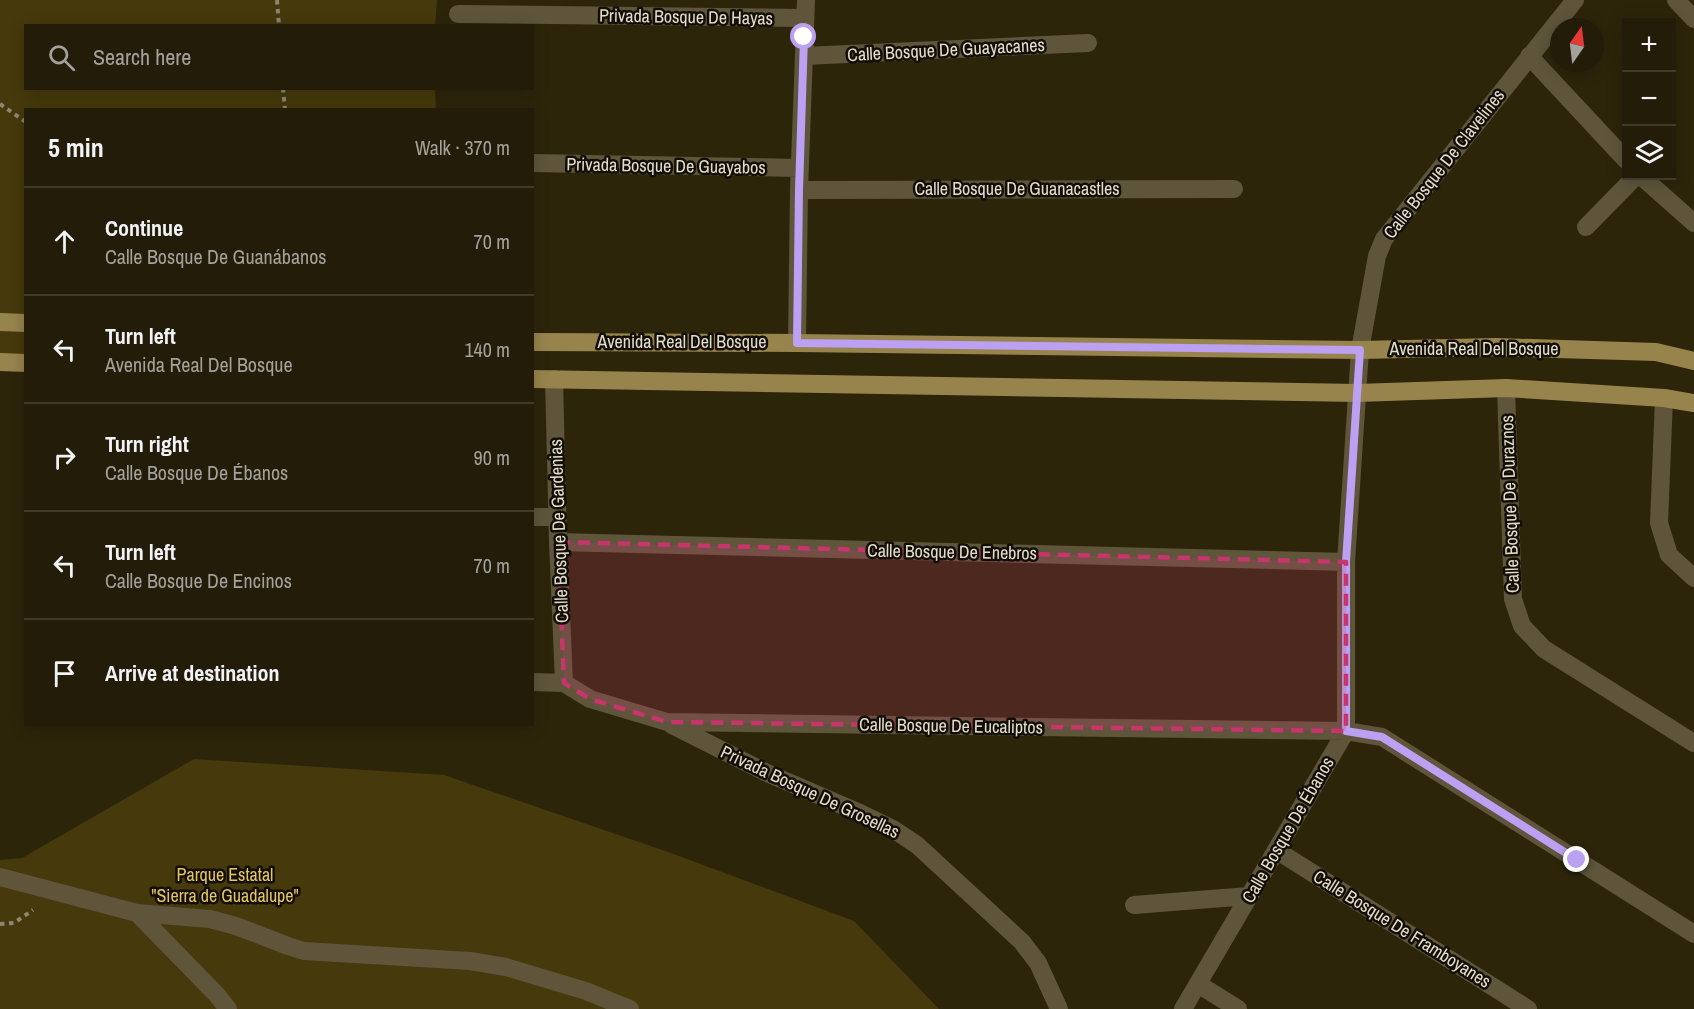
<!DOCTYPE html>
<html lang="en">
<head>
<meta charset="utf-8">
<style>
	body { margin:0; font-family:"Archivo Narrow",sans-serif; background:#2e2916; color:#f1f3f6 }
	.controls { position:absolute; right:18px; top:18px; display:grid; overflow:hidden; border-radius:0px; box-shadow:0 3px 15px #0003 }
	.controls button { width:54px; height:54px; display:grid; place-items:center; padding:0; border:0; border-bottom:2px solid #3f3a29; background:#221c08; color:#f1f3f6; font:30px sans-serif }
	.compass { position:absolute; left:1550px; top:18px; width:54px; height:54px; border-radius:50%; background:#221c08; box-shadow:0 3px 15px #0003; rotate:14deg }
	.stop { position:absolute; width:18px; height:18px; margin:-14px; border:4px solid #bca0f2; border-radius:50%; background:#fff }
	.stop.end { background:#bca0f2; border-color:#fff; box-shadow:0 2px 6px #0008 }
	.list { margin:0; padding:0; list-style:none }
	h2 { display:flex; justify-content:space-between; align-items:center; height:78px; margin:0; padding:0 24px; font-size:26px }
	h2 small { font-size:20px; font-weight:400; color:#a2a19c }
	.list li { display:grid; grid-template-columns:39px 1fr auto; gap:18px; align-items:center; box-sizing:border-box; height:108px; padding:0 24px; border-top:2px solid #3f3a29 }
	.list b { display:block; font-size:22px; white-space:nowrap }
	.list p { margin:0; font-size:20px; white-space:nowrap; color:#a2a19c }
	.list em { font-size:20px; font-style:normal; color:#a2a19c }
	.icon { flex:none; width:33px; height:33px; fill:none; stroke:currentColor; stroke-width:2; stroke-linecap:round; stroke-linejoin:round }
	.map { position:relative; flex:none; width:1694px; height:1009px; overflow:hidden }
	.search { position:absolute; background:#221c08; box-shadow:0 3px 15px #0003; left:24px; top:24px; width:510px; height:66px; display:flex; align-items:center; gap:15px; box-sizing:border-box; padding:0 21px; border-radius:0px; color:#a2a19c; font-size:22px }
	.panel { position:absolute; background:#221c08; box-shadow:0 3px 15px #0003; left:24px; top:108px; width:510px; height:618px; border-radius:0px }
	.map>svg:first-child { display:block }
	.green { fill:#46390c }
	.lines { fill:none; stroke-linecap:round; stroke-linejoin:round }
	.path { stroke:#8d8671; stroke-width:4; stroke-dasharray:4.5 4.5; stroke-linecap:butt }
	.minor { stroke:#5e553b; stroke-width:18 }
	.major { stroke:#97844d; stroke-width:18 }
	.route { stroke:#bca0f2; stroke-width:8 }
	.marked { fill:#c7356c; fill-opacity:0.2; stroke:#c7356c; stroke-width:4.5; stroke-dasharray:12 8; stroke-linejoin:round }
	.labels { text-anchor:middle; stroke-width:5; stroke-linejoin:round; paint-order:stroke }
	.street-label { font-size:18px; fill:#e2dccd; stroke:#120e05 }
	.park-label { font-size:18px; fill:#e5c564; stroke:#120e05 }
</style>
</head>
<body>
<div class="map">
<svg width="1694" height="1009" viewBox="0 0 1694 1009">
	<rect width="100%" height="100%" fill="#2d250a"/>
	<path class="green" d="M0,0h437l-2,25 -409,1v62l409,1 1,20 -410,1 -1,249h-25z
		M194,759l250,16 224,77 186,69 85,88h-939v-149l22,-2z"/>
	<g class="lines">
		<path class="path" d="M277,0l2,26
			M283,88l2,22
			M0,104l26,18
			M0,924l14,-1 19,-13"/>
		<path class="minor" d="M1676,0l18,19
			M458,14l347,4
			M804,56l284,-13
			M1529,56l97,104
			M532,163l268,5
			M1641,176l53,47
			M799,190l435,-1
			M1586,227l50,-51
			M797,343l2,-153 7,-190
			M554,379l4,163 6,141
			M1506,388l7,211 9,27 22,23 150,94
			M1664,398l-5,125 10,32 25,23
			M532,517h25
			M558,542l788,20
			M532,682l32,1 26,16 77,23 679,9 36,6 312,197
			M672,725l95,48 93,40 33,16 24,16 105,97 16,21 21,46
			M1276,850l252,159
			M0,877l137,36 73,6 26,7 52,20 16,5 166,10 36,6 80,24 44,18
			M1134,905l115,-9
			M137,913l80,82 11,14
			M1198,984l40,25
			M1183,1009l163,-278v-169l14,-212 17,-94 7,-17 191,-239"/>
		<path class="major" d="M0,322l26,1
			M532,342l265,1 563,7 136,-3 160,5 38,9
			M0,362l26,1
			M532,379l825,14 149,-5 158,10 30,5"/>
	</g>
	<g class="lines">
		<path class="route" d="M804,37l-5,153 -2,153 563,7 -14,212v169l36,6 195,123"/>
	</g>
	<path class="marked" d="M558,542l788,20v169l-679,-9 -77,-23 -26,-16z"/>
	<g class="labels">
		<g class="street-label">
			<text transform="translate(686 17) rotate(1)" y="6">Privada Bosque De Hayas</text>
			<text transform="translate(946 50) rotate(-3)" y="6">Calle Bosque De Guayacanes</text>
			<text transform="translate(1444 164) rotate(-52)" y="6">Calle Bosque De Clavelines</text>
			<text transform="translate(666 166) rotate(1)" y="6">Privada Bosque De Guayabos</text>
			<text x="1017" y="195">Calle Bosque De Guanacastles</text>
			<text x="682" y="348">Avenida Real Del Bosque</text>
			<text x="1474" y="355">Avenida Real Del Bosque</text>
			<text transform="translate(1510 504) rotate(-92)" y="6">Calle Bosque De Duraznos</text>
			<text transform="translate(559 531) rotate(-92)" y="6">Calle Bosque De Gardenias</text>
			<text transform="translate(952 552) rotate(1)" y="6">Calle Bosque De Enebros</text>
			<text transform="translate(951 726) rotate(1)" y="6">Calle Bosque De Eucaliptos</text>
			<text transform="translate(810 792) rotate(25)" y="6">Privada Bosque De Grosellas</text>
			<text transform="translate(1288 830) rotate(-60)" y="6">Calle Bosque De Ébanos</text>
			<text transform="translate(1402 929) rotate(32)" y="6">Calle Bosque De Framboyanes</text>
		</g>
		<g class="park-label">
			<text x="225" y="881">Parque Estatal<tspan x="225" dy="21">"Sierra de Guadalupe"</tspan></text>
		</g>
	</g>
</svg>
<div class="controls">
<button>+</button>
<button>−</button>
<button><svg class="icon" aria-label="layers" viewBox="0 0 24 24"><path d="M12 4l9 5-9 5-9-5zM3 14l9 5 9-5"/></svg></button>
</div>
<svg class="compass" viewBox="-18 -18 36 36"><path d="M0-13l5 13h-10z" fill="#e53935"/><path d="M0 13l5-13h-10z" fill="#a2a19c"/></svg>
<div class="stop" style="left:804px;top:37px"></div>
<div class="stop end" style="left:1577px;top:860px"></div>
<div class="search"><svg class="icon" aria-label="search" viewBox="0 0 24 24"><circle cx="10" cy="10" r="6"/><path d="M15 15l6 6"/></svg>Search here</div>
<section class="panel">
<h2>5 min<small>Walk · 370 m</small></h2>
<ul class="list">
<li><svg class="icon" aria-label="ahead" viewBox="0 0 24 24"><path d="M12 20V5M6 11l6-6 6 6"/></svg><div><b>Continue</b><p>Calle Bosque De Guanábanos</p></div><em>70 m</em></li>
<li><svg class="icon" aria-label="left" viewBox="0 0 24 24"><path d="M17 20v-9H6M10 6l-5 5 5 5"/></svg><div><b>Turn left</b><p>Avenida Real Del Bosque</p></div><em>140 m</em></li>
<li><svg class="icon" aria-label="right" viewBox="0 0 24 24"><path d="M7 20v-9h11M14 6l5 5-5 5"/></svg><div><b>Turn right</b><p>Calle Bosque De Ébanos</p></div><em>90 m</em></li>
<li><svg class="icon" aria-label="left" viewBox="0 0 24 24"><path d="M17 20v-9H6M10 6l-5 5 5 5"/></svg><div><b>Turn left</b><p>Calle Bosque De Encinos</p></div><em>70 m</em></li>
<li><svg class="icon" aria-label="arrive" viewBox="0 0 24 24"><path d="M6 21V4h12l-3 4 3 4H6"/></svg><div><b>Arrive at destination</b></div></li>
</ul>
</section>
</div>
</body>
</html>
